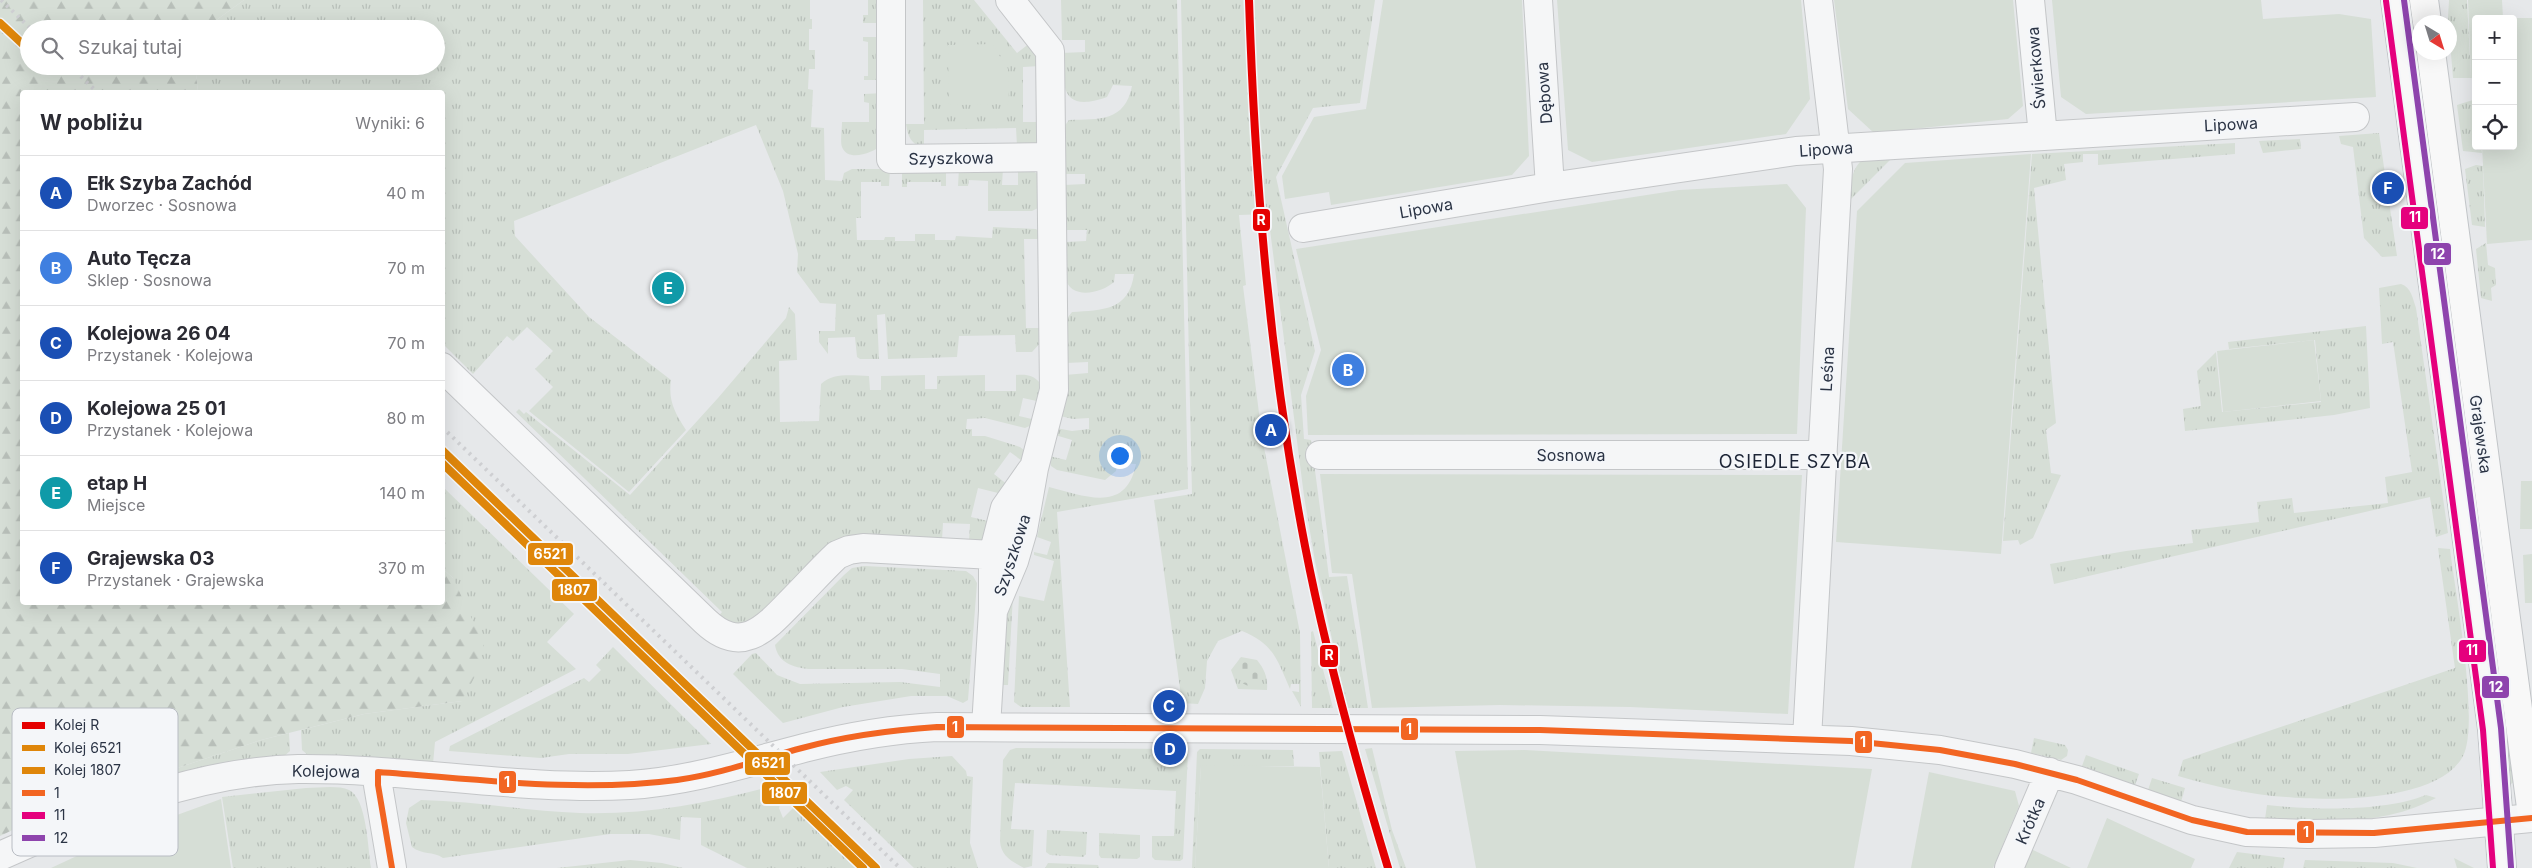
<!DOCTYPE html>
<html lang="pl">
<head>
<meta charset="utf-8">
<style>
	body { margin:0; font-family:Inter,sans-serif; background:#f2f2f3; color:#2b2b33 }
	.controls { position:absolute; right:15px; top:15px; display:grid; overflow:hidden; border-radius:5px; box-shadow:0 5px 20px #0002 }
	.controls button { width:45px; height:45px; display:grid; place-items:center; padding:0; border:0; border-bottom:1px solid #e1e1e2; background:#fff; color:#2b2b33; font:25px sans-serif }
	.compass { position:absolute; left:2412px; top:15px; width:45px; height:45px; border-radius:50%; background:#fff; box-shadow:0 5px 20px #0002; rotate:142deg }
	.you { position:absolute; left:1119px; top:455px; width:18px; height:18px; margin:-12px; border:4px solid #fff; border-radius:50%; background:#1a73e8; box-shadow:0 0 0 8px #1a73e833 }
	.badge { display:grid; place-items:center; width:32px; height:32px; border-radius:50%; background:#1a73e8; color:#fff; font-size:16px; font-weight:700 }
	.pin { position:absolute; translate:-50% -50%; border:2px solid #fff; box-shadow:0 1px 5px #0006 }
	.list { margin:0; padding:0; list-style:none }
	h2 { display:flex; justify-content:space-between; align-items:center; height:65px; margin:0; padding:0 20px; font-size:21px }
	h2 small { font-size:16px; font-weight:400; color:#7c7c81 }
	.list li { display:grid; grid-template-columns:32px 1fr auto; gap:15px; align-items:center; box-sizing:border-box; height:75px; padding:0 20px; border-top:1px solid #e1e1e2 }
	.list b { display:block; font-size:19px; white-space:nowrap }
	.list p { margin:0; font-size:16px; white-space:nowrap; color:#7c7c81 }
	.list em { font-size:16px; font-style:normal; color:#7c7c81 }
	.icon { flex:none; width:28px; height:28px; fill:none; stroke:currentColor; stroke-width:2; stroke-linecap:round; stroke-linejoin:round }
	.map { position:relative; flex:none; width:2532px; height:868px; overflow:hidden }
	.search { position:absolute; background:#fff; box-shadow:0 5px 20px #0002; left:20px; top:20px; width:425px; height:55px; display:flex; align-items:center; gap:12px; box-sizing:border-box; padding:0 18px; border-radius:28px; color:#7c7c81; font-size:19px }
	.panel { position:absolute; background:#fff; box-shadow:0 5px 20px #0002; left:20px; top:90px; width:425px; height:515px; border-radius:5px }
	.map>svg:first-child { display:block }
	.grass { fill:url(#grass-tufts) }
	.forest { fill:url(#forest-firs) }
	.cemetery { fill:url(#cemetery-stones) }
	.green { fill:#d6ded6 }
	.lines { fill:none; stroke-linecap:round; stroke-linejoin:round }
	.minor-casing { stroke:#c4c6c8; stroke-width:30 }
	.major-casing { stroke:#c2c5c8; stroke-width:30 }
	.minor { stroke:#f5f6f7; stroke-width:28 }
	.major { stroke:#f8f8f8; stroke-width:28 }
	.rail { stroke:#cecfd2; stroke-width:4; stroke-dasharray:2.5 5; stroke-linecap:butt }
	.bus-1-casing { stroke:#f4f6f9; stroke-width:10 }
	.bus-2-casing { stroke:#f4f6f9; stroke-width:10 }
	.bus-3-casing { stroke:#f4f6f9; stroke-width:10 }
	.bus-1 { stroke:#f26522; stroke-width:6 }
	.bus-2 { stroke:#e5007d; stroke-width:6 }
	.bus-3 { stroke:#8e44ad; stroke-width:6 }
	.rail-1-casing { stroke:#f4f6f9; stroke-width:11 }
	.rail-2-casing { stroke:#f4f6f9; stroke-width:11 }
	.rail-3-casing { stroke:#f4f6f9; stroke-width:11 }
	.rail-1 { stroke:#e50000; stroke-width:8 }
	.rail-2 { stroke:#df860a; stroke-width:8 }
	.rail-3 { stroke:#df860a; stroke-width:8 }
	.labels { text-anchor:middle; stroke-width:4.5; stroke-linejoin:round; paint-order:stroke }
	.street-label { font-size:16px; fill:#2b3445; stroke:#f4f6f9 }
	.neighbourhood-label { font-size:18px; letter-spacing:1px; fill:#1d2536; stroke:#f4f6f9 }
	.key { fill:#f4f6f9; stroke:#b8bcc3; stroke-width:1 }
	.key-label { font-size:14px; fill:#2b3445 }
	.line-badge { stroke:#f4f6f9; stroke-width:2 }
	.badge-label { font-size:14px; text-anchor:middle; font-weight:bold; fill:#fff }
</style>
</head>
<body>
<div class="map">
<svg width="2532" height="868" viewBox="0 0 2532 868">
	<defs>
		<pattern id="grass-tufts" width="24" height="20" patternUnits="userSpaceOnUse" patternTransform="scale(1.25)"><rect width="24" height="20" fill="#d6ded6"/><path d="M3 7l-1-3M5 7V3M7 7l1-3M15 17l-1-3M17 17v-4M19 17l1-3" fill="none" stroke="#b8bfb9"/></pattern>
		<pattern id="forest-firs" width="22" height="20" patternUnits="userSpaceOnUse" patternTransform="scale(1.25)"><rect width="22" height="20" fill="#d6ded6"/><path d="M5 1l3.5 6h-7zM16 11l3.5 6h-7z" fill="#b8bfb9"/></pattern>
		<pattern id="cemetery-stones" width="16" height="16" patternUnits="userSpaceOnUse" patternTransform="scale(1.25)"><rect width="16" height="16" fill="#d6ded6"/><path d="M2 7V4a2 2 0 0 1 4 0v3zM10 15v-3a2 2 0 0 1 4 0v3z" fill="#b8bfb9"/></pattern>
	</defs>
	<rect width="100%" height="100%" fill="#e6e8ea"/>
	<path class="grass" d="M244,0h566v19h2v10h-3v21h6v19h-6l-1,20 5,1 -2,37 13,1 1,52 17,1 2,-8 8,-4h38l-1,17h-8v-4h-20v36h-5l1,22h27l1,-3h10v4h20v-7h20v6h20l1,-4 36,2 1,-11 43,2 4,3 2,7h-18l2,89h18l-1,12 -11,12h-16l-1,-17 -56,1 -2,21 -69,2 -3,-45 -8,1 2,44h-19l-3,-2 -2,-20 -27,1v16l-9,-12v-11h16l1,-27 -16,-1 -23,-31 1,-18 -15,-63 -27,-66 -242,96 1,15 74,81 82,63c-3,21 4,33 15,50l-57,62 -100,-81 24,-24 -18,-18 18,-18 -26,-24 -14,14 -6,-5 -34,38 -30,-30 -1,-252h-244l-3,-26h241v-37h-232z
		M868,0h16v23h-21v-8h5z
		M923,0h51l43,53 13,-10 7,9 3,14 -17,1v55h17l-3,21 -20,3 -1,-18 -92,2v18c-13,-4 -16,-11 -18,-24h18z
		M1061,0h116l11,489 -131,23 13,195h-49l-7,-5 5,-106 25,5 10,-40 -20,-6v-3l13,3 4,-13 -14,-5 12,-50c36,9 77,27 87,-23l-19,-1 -1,8 -11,9 -48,-10 -6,-4 -2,-10 17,4 6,-20 -17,-5 1,-7 16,3 17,-2v-11l-16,1 -13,-3 5,-41 23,-2v-11l-22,1 -1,-42 7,-9c30,-2 57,-1 62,-38h-19l-1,8c-12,11 -44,19 -49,-5 -2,-10 0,-24 0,-35l21,-1 1,-11h-22l-1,-45 21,-1v-10h-21l-1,-46 6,-8c30,-1 56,2 63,-34l-19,-1 -6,12c-45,16 -44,-9 -46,-44l24,-1v-12h-23z
		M1181,0h194l-15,103 -47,5 -37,69 39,174 -14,44 3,44 7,1 18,137 18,-1 21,132h-21l-32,-147 -11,-65 -36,-282 -29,1 7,70 -3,1 19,151 38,196 1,74 -9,-16 7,1v-8h-8l-1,5c-13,-29 -16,-45 -48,-58l-24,10 -11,20 -2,27 -7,16 -16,-1 -28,-203 38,-6z
		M2449,0h18l4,78h-18l-5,-61z
		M863,37h20l1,43h-20v-4h4v-34l-5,-1z
		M884,93l-2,52c-8,7 -34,18 -40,2 -2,-6 0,-18 0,-25h27v-19l-5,-1v-8z
		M2476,99v47h5l1,7 -19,-2 -6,-46z
		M2379,133l18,123 -15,1 -18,-19 -11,-91 -12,-3 -2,-8z
		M2300,139l1,10 -38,4 -4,-12z
		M2235,143v11l-137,11v-11h-15v8l-19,2 2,16 -32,8 22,235 -10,7 5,43 10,2 -28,63 -13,7 -2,-5 -15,1 29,-387z
		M1893,157l-43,43c1,-14 0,-29 12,-40z
		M2476,165l7,1 2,61 -13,-2 -7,-56z
		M946,168v18h-5v-4h-34v5h-5v-18z
		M959,168h44l-1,17h16v-17l12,1 9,6 1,32 -8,4h-44v-30l-19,-1 -1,6h-10z
		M2486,243l2,22 7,3 1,17 -5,3 1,13 -11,-3 -5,-49z
		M2401,284c10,3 12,15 15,24l32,225 -12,4 -6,-40 -376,87 -4,-20 76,-13 67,-8 -2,-13 68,-8 -2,-20 35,-4 2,15 94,-10 -3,-26 27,-5 -19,-130 -11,2 -3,-56z
		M789,307l6,7 2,46 -18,1 1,61 39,-1 2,-37c13,-12 32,-8 48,-8l1,14h11v-14l44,-1v14h12v-13l48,-1v16h31v-16c11,-1 17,0 24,8l1,19 -18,-4 -4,18 17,4 -2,4 -9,4 -40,-10 -18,1 -1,10h6v7h13l35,11 5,4v12l-15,-11 -16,22 14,11 -6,9 -24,-6 -7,29 21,5 -6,20h-17l1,-18 -27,-1 -1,17 -81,-3 -103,82 -24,6 -17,-7 5,-6 -206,-200 3,-3 5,5 2,-2 104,83 88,-97 68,-80z
		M2366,326l4,82 -36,7 -149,16 -2,-22 18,-3 -4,-35 19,-19 6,60 99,-10 -6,-62 -86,9 -1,-7z
		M443,487l131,127 -27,28 29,27 -141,73 -2,22 -123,-7 -8,-7 -1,-20 63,-16 98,-13 -9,-123 -10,-9z
		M2438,548l12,1c5,42 30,174 13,207 -24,46 -132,45 -177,41 -36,-2 -73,-11 -108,-21l5,-16 272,-92z
		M864,566l102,5 7,5 4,7 -9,117 -5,3 -16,-7h-36l-68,11 -60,16 -50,-49 19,-20 4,-1 21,22 23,9 100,-2 40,5v-13l-38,-5h-94c-15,-2 -30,-6 -33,-24l69,-70 8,-7z
		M1013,595l-5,90h-8l6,-85z
		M1313,631l20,77h-21l-1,-76z
		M613,647l98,97 -83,10h-59l-28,4 -92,-7 1,-5 134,-68 5,4 12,-12 -5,-5z
		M1241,657l16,3c8,10 11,18 10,30l-29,-1 -7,-19z
		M289,733l1,18 -8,7 -203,51 -18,-2 200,-67z
		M2510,735l4,47 -3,2 -8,-48z
		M2034,738l31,7 3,5 -1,6 -6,4 -30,-7z
		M1016,748l169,1 3,3 -5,107 -3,2 -25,-1 -3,-3v-21h22l2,-45 -161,-8 -4,46 23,1 -2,36 -8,2c-13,-7 -23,-12 -24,-27l3,-81 7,-10z
		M1372,748l20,82 14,38h-6l-35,-119z
		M1200,749l93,1 1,16h-93l-6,102h-3l5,-116z
		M1342,751l34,117h-47l-10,-116z
		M2086,755l53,19 -4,11 -53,-19z
		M952,756l14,15 1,5 6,1 -3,66 8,25h-64l-70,-68 9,-10 -7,-4 -9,4 -17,-18 89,-13z
		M2152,778l33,10 -4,14 -33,-12z
		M772,786l11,11 -4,11 4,10 13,-13 66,63h-115l-46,-23v-27l-20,-1 -1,23 -31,-6h-39l-167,24c-10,-7 -21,-3 -31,-11l-6,-24 3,-15 12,-8c53,1 106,11 159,13 66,2 129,-10 192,-27z
		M306,788c13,0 32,-3 43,2 18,8 19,60 22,78h-138l-11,-71z
		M2426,795l10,3c-52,28 -114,24 -171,21l2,-14c45,5 117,7 159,-10z
		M1047,830l40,2 -1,22 -3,3 -33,-2 -4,-3z
		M1099,833l41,2v22l-3,2 -36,-1 -2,-3z
		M2237,852l48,6 -2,10h-54z
		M2454,858l20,10h-17z
		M630,860l32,3 21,5h-126z
		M2305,860l88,3 24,5h-114z
		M1048,863l50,2 1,3h-54z"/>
	<path class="forest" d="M0,0h244l-40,29h-175v37h166l3,26h-176v510h420l1,-33 10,9 31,67 -9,31 -13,25 -98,13 -103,26 -200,67 -61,29z"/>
	<path class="cemetery" d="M1241,660h11c9,9 9,15 9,27l-13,-1 -6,-3z"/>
	<path class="green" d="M1383,0h139l7,156 -17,19 -181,30 -2,-13 -44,7 -3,-23 32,-59 52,-8z
		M1557,0h244l9,99 -24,35 -194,28 -24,-12z
		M1834,0h179l10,106 -15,13 -134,14 -26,-24z
		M2052,0h209l2,19 76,-5 32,5 5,78 -290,17 -25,-17z
		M2468,0h34l1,18h29v222l-45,4 -5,-98h31v-127h-37v60l-5,-1z
		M992,44l16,25 1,35 -60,1 -1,-60z
		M2031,154l-30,400 -165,-12 21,-331 48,-48z
		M1787,184l19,24 -9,226 -489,1 -2,-39 15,-46 -25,-101 383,-59z
		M2314,340l7,61 -98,11 -6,-61z
		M1320,474l482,1 -14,239 -158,-7 -130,-2 -128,3 -20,-134 -20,-1z
		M2521,481h11v48h-12z
		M2532,554v49h-7l-2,-48z
		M1525,750l347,19 -18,99h-378l-21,-117z
		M1201,765l119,2 9,101h-134z
		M1929,772l86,19 4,15 -26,62h-82z
		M221,799l10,69h-180l71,-33z
		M2107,818l88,41 -4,9h-104z
		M2029,848l42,20h-51z"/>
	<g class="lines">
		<defs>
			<path id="minor" d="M891,0v159l160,-2
				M1538,0l12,187
				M2030,0l13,136
				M1303,228l247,-41 246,-36 559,-34
				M442,367l263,254c36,34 59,9 86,-19 15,-15 30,-32 46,-47l12,-5 14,-2 130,7
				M1320,455h503
				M993,611l21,-50 9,-31 11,-62 20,-78 -4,-339 -40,-51
				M986,727l7,-116v-56l12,-47 26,-37
				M1807,739l31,-570 -20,-169
				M378,772v13l14,83
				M0,856c94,-42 194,-85 298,-87 111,-1 223,22 332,16 61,-4 116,-22 174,-37 43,-11 88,-19 133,-21l603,3 311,11 89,9 75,14 62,16 115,40 55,12 61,2 66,-1 158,-15
				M2009,868l41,-96"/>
			<path id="major" d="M2395,0l97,729 10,139
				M2424,0l3,22
				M2431,52l101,763"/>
		</defs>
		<use href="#minor" class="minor-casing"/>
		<use href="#major" class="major-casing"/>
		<use href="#minor" class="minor"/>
		<use href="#major" class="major"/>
		<path class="rail" d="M1,0l30,29
			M70,66l27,26
			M442,427l458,441"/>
		<defs>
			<path id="bus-1" d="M392,868l-14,-83v-13c99,7 200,21 299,8 43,-6 84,-21 125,-32 44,-12 90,-18 135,-21l603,3 311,11 89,9 75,14 62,16 115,40 55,12 127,1 158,-15"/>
			<path id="bus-2" d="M2386,1l97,729 10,138"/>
			<path id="bus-3" d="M2404,0l97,728 10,139"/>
		</defs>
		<use href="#bus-1" class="bus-1-casing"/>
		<use href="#bus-2" class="bus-2-casing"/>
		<use href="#bus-3" class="bus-3-casing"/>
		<use href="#bus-1" class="bus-1"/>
		<use href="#bus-2" class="bus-2"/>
		<use href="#bus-3" class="bus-3"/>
		<defs>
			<path id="rail-1" d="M1249,0c6,184 21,365 56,546 21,109 51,216 83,322"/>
			<path id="rail-2" d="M0,23l29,27
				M442,450l434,418"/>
			<path id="rail-3" d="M442,463l421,405"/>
		</defs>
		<use href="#rail-1" class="rail-1-casing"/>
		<use href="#rail-2" class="rail-2-casing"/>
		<use href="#rail-3" class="rail-3-casing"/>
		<use href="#rail-1" class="rail-1"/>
		<use href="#rail-2" class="rail-2"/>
		<use href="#rail-3" class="rail-3"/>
	</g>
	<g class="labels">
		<g class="street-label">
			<text transform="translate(2036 68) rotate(-95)" y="6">Świerkowa</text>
			<text transform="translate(1544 93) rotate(-94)" y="6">Dębowa</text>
			<text transform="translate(2231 124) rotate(-3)" y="6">Lipowa</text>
			<text transform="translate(1826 149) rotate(-4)" y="6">Lipowa</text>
			<text transform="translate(951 158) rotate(-1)" y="6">Szyszkowa</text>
			<text transform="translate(1426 208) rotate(-10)" y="6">Lipowa</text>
			<text transform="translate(1827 369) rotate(-87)" y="6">Leśna</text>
			<text transform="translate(2481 434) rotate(82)" y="6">Grajewska</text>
			<text x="1571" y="461">Sosnowa</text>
			<text transform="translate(1012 555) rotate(-72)" y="6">Szyszkowa</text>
			<text transform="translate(326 771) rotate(1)" y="6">Kolejowa</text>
			<text transform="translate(2030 821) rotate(-66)" y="6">Krótka</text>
		</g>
		<g class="neighbourhood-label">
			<text x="1795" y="468">OSIEDLE SZYBA</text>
		</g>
	</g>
	<rect x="12" y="708" width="166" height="148" rx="8" class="key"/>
	<rect x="22" y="722" width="23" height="7" fill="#e50000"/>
	<rect x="22" y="745" width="23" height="6" fill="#df860a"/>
	<rect x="22" y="767" width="23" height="7" fill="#df860a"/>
	<rect x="22" y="790" width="23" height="6" fill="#f26522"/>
	<rect x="22" y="812" width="23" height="7" fill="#e5007d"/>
	<rect x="22" y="835" width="23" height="6" fill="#8e44ad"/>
	<g class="key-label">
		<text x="54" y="730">Kolej R</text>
		<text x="54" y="753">Kolej 6521</text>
		<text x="54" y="775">Kolej 1807</text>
		<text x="54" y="798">1</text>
		<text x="54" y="820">11</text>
		<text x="54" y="843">12</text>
	</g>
	<g class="line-badge">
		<rect x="2400" y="206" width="29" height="24" rx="5" fill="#e5007d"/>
		<rect x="1252" y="208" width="19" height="24" rx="5" fill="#e50000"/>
		<rect x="2423" y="242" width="29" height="24" rx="5" fill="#8e44ad"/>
		<rect x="527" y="542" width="47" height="24" rx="5" fill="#df860a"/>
		<rect x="551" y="578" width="47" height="24" rx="5" fill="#df860a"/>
		<rect x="2458" y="639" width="29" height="24" rx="5" fill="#e5007d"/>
		<rect x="1319" y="644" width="20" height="24" rx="5" fill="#e50000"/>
		<rect x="2481" y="675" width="29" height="24" rx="5" fill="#8e44ad"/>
		<rect x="946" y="715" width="19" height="24" rx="5" fill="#f26522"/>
		<rect x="1400" y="717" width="19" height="24" rx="5" fill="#f26522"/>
		<rect x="1854" y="730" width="19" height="24" rx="5" fill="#f26522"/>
		<rect x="744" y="751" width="47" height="25" rx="5" fill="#df860a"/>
		<rect x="498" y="770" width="19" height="24" rx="5" fill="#f26522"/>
		<rect x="761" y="781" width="47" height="24" rx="5" fill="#df860a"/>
		<rect x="2296" y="820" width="19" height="24" rx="5" fill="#f26522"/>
	</g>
	<g class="badge-label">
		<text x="2415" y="222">11</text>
		<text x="1261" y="225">R</text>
		<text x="2438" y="259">12</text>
		<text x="550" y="559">6521</text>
		<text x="574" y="595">1807</text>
		<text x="2472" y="655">11</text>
		<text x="1329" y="660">R</text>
		<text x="2496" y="692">12</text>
		<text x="955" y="732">1</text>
		<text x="1409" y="734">1</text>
		<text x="1863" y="747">1</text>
		<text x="768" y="768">6521</text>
		<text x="507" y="787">1</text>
		<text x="785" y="798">1807</text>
		<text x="2306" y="837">1</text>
	</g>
</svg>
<div class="controls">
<button>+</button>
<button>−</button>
<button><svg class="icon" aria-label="locate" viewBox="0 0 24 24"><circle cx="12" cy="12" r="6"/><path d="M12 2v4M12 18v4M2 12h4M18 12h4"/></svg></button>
</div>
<svg class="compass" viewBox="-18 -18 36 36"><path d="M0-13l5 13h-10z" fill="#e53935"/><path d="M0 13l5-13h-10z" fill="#7c7c81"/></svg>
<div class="you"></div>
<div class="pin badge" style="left:1271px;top:430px;background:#1a4fb4">A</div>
<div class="pin badge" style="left:1348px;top:370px;background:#3f7fe0">B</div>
<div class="pin badge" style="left:1169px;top:706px;background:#1a4fb4">C</div>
<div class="pin badge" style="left:1170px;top:749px;background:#1a4fb4">D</div>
<div class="pin badge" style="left:668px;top:288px;background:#0f9aa8">E</div>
<div class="pin badge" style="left:2388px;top:188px;background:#1a4fb4">F</div>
<div class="search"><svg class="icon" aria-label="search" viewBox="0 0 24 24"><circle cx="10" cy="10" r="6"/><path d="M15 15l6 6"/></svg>Szukaj tutaj</div>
<section class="panel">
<h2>W pobliżu<small>Wyniki: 6</small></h2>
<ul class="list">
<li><span class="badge" style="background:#1a4fb4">A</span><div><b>Ełk Szyba Zachód</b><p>Dworzec · Sosnowa</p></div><em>40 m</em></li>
<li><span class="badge" style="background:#3f7fe0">B</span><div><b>Auto Tęcza</b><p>Sklep · Sosnowa</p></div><em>70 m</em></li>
<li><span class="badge" style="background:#1a4fb4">C</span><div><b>Kolejowa 26 04</b><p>Przystanek · Kolejowa</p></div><em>70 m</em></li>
<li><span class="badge" style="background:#1a4fb4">D</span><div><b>Kolejowa 25 01</b><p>Przystanek · Kolejowa</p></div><em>80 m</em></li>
<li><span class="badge" style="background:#0f9aa8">E</span><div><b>etap H</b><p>Miejsce</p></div><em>140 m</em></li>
<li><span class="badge" style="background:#1a4fb4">F</span><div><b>Grajewska 03</b><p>Przystanek · Grajewska</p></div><em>370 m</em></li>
</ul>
</section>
</div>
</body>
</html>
